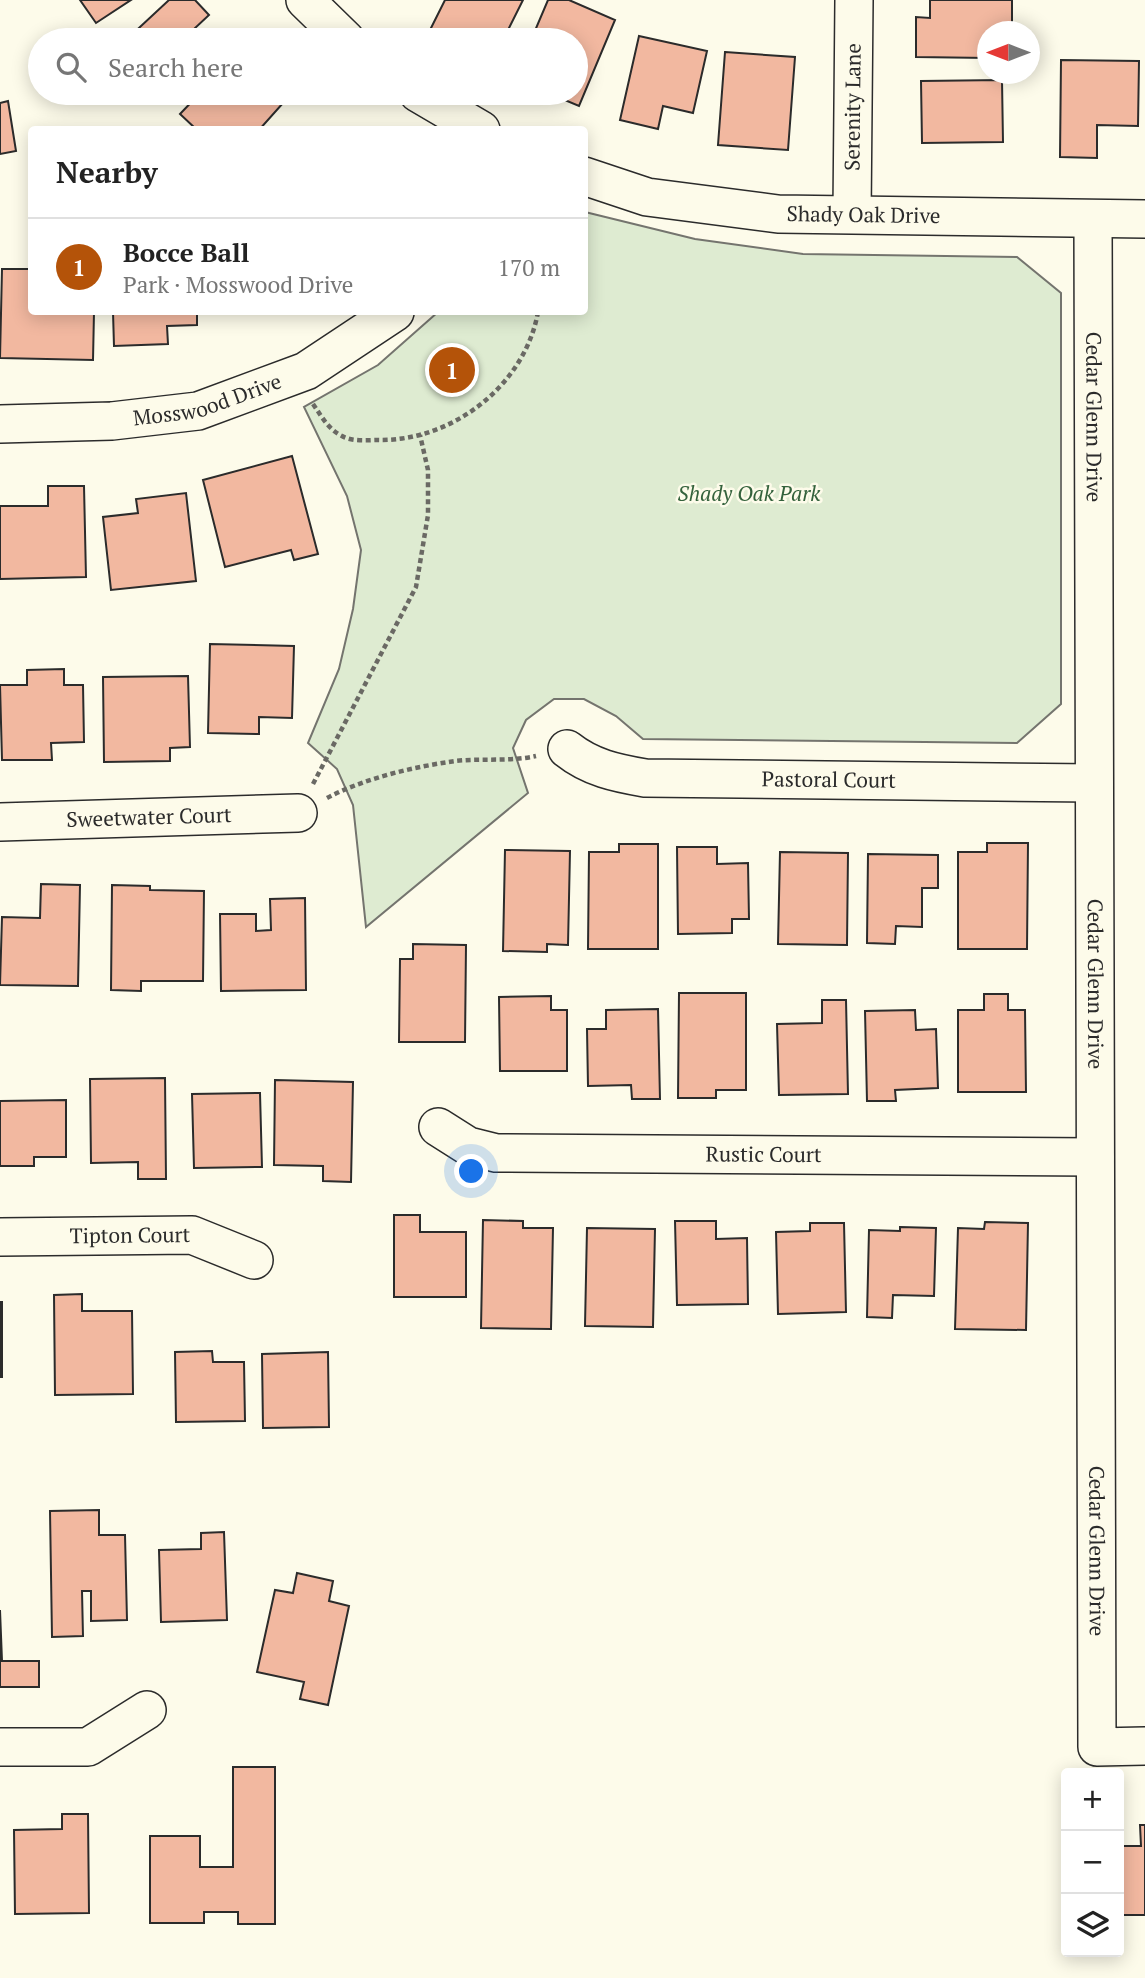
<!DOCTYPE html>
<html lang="en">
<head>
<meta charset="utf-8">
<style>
	body { margin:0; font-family:"PT Serif",serif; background:#f2f2f2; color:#222 }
	.controls { position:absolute; right:21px; bottom:21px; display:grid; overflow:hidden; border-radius:7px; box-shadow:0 4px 18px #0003 }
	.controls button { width:63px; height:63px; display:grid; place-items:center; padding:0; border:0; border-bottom:2px solid #e0e0e0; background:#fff; color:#222; font:35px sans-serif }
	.compass { position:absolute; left:977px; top:21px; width:63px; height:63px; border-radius:50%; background:#fff; box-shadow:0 4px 18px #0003; rotate:270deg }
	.you { position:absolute; left:472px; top:1172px; width:24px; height:24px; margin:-18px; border:5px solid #fff; border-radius:50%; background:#1a73e8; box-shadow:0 0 0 10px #1a73e833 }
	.badge { display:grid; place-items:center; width:46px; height:46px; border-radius:50%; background:#b45309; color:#fff; font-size:23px; font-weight:700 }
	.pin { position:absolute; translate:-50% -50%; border:4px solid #fff; box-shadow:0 2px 7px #0006 }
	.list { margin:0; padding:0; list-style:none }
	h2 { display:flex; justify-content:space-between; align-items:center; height:91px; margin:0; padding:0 28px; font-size:30px }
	h2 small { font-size:23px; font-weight:400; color:#767676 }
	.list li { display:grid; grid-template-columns:46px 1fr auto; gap:21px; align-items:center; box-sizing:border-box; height:98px; padding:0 28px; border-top:2px solid #e0e0e0 }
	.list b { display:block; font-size:26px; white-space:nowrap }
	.list p { margin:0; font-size:23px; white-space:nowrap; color:#767676 }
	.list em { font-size:23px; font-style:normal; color:#767676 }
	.icon { flex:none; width:38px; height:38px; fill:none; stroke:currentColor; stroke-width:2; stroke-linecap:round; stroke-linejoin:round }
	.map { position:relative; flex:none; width:1145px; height:1978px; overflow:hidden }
	.search { position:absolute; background:#fff; box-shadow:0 4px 18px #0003; left:28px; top:28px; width:560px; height:77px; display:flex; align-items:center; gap:18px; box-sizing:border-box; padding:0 24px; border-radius:38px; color:#767676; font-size:26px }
	.panel { position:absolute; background:#fff; box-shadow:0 4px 18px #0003; left:28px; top:126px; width:560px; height:189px; border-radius:7px }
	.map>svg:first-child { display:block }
	.green { fill:#deebd1; stroke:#74746e; stroke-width:2 }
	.building { fill:#f2b8a0; stroke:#2b2b2b; stroke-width:2 }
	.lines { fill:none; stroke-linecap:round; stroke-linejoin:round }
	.minor-casing { stroke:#2b2b2b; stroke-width:40 }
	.path { stroke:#6a6964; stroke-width:4.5; stroke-dasharray:5 3.5; stroke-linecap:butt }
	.minor { stroke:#fdfbea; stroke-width:37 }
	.labels { text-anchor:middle; stroke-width:5; stroke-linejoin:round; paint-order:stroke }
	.street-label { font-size:21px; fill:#2b2b2b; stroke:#fdfbea }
	.park-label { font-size:21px; font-style:italic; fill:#34623c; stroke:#fdfbea }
</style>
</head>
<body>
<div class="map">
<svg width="1145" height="1978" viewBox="0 0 1145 1978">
	<rect width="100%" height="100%" fill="#fdfbea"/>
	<path class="green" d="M585,212l110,27 108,15 214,3 44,36v411l-44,39 -374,-4 -27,-23 -32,-17h-30l-28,21 -13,28 15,45 -162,134 -13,-122 -16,-36 -29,-26 31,-74 14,-60 8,-59 -14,-54 -43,-89 74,-42 60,-53h146z"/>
	<path class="building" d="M80,0h51l-35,23z
		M169,0h26l14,15 -15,14 10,11h-78z
		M445,0h78l-20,40h-72l-5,-2z
		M548,0h21l46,20 -36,86 -31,-13h28v-53h-45z
		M930,0h82v32h-24v26l-72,-1v-40l14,1z
		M639,36l68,15 -14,62 -30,-7 -5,23 -38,-9z
		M725,52l70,5 -7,93 -70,-5z
		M1061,60l78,1 -1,65 -41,-1v33l-37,-1z
		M1002,80l1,62 -81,1 -1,-62z
		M200,93h92l-33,37h-62l-17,-16z
		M8,101l8,50 -16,3v-51z
		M2,269h30v43h62l-1,48 -93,-2z
		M113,312h84v13l-30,1 1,18 -54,2z
		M292,456l26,98 -24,6 -3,-10 -66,17 -22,-87z
		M48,486h36l2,91 -86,2v-73h48z
		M186,493l10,88 -85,9 -8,-73 35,-4 -2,-14z
		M210,644l84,2 -2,72 -33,-1v17l-51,-1z
		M64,669v16h19l1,57 -33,1 1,17h-50l-2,-75h27v-15z
		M188,676l2,71 -20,1v13l-66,1 -1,-85z
		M987,843h41l-1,106h-69v-97h29z
		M619,844h39v105h-70l1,-97h30z
		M677,847h40v17l31,-1 1,56h-17v14l-54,1z
		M505,850l65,1 -2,94 -21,-1v8l-44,-1z
		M780,852l68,1 -1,92 -69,-1z
		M868,854l70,1v33h-16v39l-26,-1 -1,18 -28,-1z
		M41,884l39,1 -2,101 -78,-1 2,-68 38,1z
		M112,885l38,1v4l54,1 -1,90h-62v10l-30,-1z
		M305,898l1,92 -85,1 -1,-77h36v17l15,-1 -1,-31z
		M413,944l53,1 -1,97h-66l1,-83h13z
		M679,993h67v97h-30v8h-38z
		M984,994h24v16h17l1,82h-68v-82h26z
		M551,996v14h16v61h-67l-1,-74z
		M822,1000h24l2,94 -69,1 -2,-71 45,-1z
		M658,1009l2,90h-28l-1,-14 -43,1 -1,-57h19v-19z
		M915,1010l1,20 20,-1 2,59 -43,2 1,11h-29l-2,-90z
		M165,1078l1,101h-28v-17l-47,1 -1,-84z
		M275,1080l78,2 -2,100 -28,-1v-15l-49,-1z
		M260,1093l2,74 -68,1 -2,-74z
		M66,1100v57h-32v9h-34v-65z
		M394,1215h26v17h46v65h-72z
		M483,1220l40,1v7h30l-2,101 -70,-1z
		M675,1221h41v18l31,-1 1,66 -71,1z
		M985,1222l43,1 -2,107 -71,-1 3,-101 26,1z
		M810,1223h34l2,89 -68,2 -2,-82 34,-1z
		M900,1227l36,1 -2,68 -41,-1 -1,23 -25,-1 2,-87 31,1z
		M587,1228l68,1 -2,98 -68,-1z
		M82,1294v17h50l1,83 -78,1 -1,-100z
		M0,1302h2v75h-2z
		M212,1351l1,11h31l1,59 -69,1 -1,-70z
		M328,1352l1,75 -66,1 -1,-74z
		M99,1510v25h26l2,85 -36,1v-30h-9l1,45 -31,1 -2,-126z
		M224,1532l3,88 -66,2 -2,-72 42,-1v-16z
		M297,1573l36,8 -4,20 20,5 -21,99 -28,-6 4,-17 -47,-10 18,-82 18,3z
		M0,1610l2,51h37v26h-39z
		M233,1767h42v157h-37v-12h-34v11h-54v-87h50v31h33z
		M62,1814h26l1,99 -74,1 -1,-84 48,-1z
		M1140,1825h5v90h-26v-69h22z"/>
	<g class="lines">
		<defs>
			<g id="minor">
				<path d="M305,0l41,40"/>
				<path d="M418,93l63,37"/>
				<path id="s1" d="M584,176l63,21 131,17 367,5"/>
				<path id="s2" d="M852,214l2,-214"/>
				<path id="s3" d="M1093,219l4,1528 48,-1"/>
				<path id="s4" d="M0,424l112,-3 86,-10 108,-40 89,-59"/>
				<path id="s5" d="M567,749c24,19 49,24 78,29l449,5"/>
				<path id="s6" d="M0,822l298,-9"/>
				<path id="s7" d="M438,1127l30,19 28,7 599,4"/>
				<path id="s8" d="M0,1237l192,-2 62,25"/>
				<path d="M0,1747h88l59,-37"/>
			</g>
		</defs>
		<use href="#minor" class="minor-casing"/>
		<path class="path" d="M313,404c9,13 15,25 29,32 10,6 26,4 37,4 74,1 146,-55 159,-128
			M313,784l103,-197 12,-72v-45l-8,-35
			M327,798c38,-20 86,-31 128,-37 27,-3 54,1 81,-5"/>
		<use href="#minor" class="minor"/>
	</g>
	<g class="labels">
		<g class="street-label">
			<text dy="7" stroke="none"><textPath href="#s2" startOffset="107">Serenity Lane</textPath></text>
			<text dy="7" stroke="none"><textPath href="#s1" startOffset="284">Shady Oak Drive</textPath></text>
			<text dy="7" stroke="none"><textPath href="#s4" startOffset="210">Mosswood Drive</textPath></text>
			<text dy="7" stroke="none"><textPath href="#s3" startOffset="198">Cedar Glenn Drive</textPath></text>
			<text dy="7" stroke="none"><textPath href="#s5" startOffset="268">Pastoral Court</textPath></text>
			<text dy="7" stroke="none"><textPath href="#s6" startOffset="149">Sweetwater Court</textPath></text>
			<text dy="7" stroke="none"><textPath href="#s3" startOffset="765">Cedar Glenn Drive</textPath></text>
			<text dy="7" stroke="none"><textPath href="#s7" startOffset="332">Rustic Court</textPath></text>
			<text dy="7" stroke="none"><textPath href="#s8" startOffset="130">Tipton Court</textPath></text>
			<text dy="7" stroke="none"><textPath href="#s3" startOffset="1332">Cedar Glenn Drive</textPath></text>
		</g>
		<g class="park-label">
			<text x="749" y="501">Shady Oak Park</text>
		</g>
	</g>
</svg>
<div class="controls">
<button>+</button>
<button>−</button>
<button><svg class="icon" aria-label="layers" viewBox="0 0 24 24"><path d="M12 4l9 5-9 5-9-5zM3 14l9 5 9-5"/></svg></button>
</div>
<svg class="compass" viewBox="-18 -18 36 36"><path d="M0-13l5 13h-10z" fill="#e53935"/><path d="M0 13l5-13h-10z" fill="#767676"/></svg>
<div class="you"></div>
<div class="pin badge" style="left:452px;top:370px">1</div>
<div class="search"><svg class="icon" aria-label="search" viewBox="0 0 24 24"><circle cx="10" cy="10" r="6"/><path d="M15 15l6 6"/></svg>Search here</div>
<section class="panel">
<h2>Nearby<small></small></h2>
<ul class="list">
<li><span class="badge">1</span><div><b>Bocce Ball</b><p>Park · Mosswood Drive</p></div><em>170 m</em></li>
</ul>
</section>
</div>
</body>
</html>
